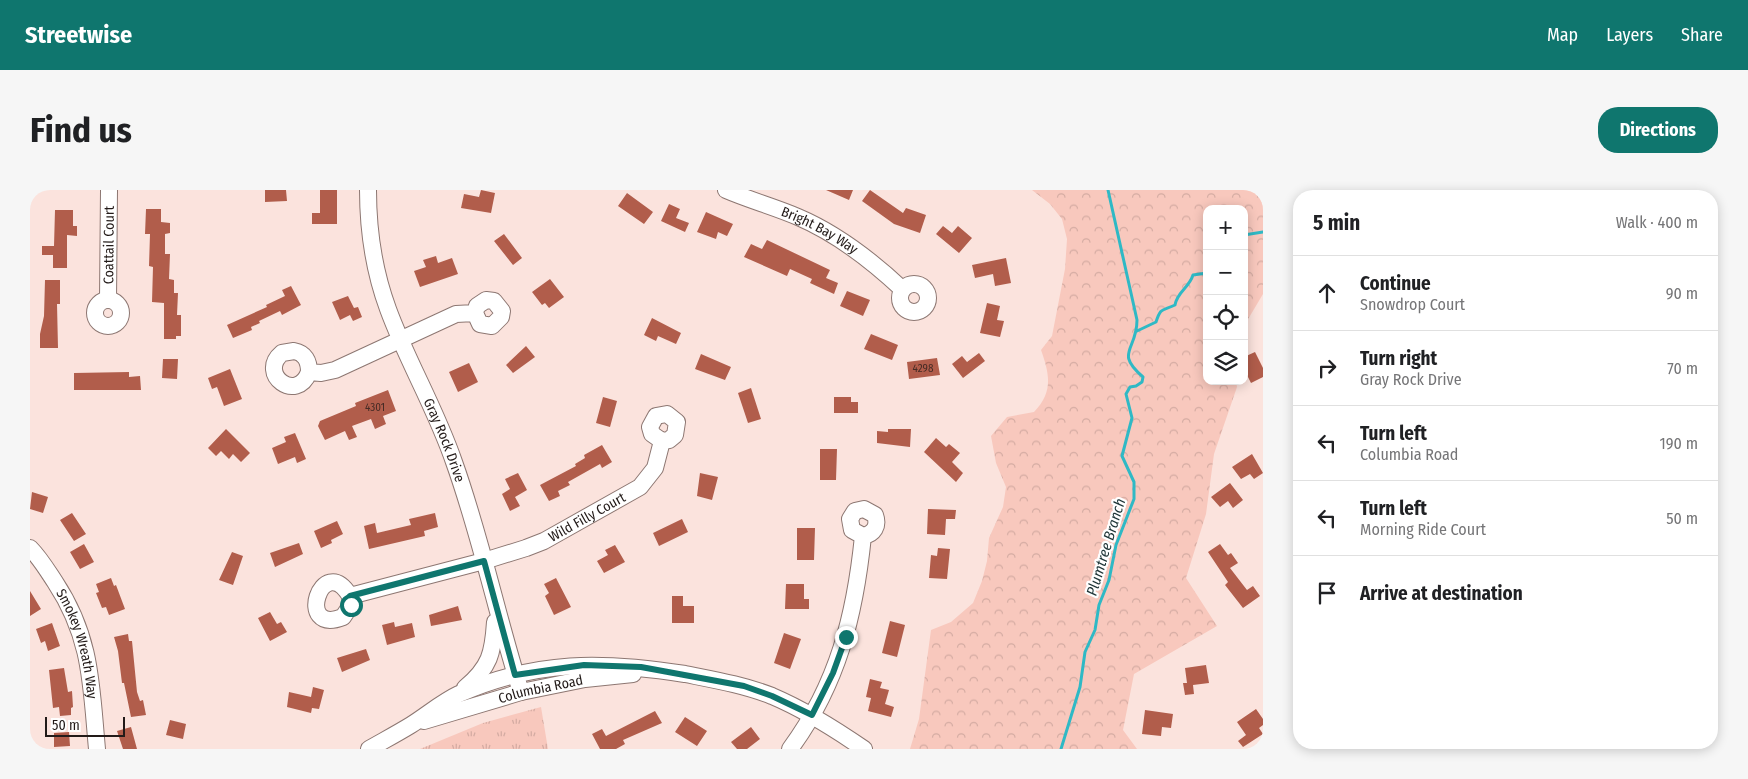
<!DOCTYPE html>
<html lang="en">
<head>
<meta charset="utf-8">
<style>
	body { margin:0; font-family:"Fira Sans Condensed",sans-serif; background:#f6f6f6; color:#202124 }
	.controls { position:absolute; right:15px; top:15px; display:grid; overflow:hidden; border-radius:10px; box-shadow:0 2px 12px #0003 }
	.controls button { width:45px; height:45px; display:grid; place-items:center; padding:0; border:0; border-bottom:1px solid #e0e0e0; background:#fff; color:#202124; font:25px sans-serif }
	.scale { position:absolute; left:15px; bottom:12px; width:80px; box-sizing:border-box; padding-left:5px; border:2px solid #221a18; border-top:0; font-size:14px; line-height:18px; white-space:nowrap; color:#221a18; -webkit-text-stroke:4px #fff; paint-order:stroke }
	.stop { position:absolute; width:15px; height:15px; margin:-11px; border:4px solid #0f766e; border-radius:50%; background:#fff }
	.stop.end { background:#0f766e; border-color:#fff; box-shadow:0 1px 5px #0008 }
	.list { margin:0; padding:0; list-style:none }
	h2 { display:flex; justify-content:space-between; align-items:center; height:65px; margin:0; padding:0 20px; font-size:21px }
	h2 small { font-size:16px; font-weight:400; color:#757577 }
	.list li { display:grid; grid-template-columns:32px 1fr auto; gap:15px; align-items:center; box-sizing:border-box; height:75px; padding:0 20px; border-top:1px solid #e0e0e0 }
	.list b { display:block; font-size:19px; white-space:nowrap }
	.list p { margin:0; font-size:16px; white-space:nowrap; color:#757577 }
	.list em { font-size:16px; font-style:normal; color:#757577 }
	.icon { flex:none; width:28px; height:28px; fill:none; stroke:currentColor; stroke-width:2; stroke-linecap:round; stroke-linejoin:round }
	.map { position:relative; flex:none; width:1233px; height:559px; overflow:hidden; border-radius:20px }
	header { display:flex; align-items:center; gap:30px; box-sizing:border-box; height:70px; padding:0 25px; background:#0f766e; color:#fff }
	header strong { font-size:24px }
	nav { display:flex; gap:28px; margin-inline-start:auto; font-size:18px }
	.intro { display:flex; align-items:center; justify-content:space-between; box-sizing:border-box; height:120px; padding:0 30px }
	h1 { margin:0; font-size:35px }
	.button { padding:12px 22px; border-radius:20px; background:#0f766e; color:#fff; font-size:18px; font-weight:700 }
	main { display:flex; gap:30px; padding:0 30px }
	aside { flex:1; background:#fff; border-radius:20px; box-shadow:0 2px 12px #0003 }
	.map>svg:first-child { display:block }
	.forest { fill:url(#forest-crowns) }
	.park { fill:url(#park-tufts) }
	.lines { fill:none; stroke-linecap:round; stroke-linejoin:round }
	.stream { stroke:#2fb9c5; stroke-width:3 }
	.building { fill:#b15d4b }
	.minor-casing { stroke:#8d7772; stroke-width:18 }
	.minor { stroke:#fff; stroke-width:16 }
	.route { stroke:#0f766e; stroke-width:6 }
	.labels { text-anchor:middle; stroke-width:4.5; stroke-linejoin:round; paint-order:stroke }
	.number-label { font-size:11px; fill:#462b25 }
	.street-label { font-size:14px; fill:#221a18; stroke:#fff }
	.water-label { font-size:15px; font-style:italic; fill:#1e3436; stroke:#fff }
</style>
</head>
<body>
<header>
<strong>Streetwise</strong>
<nav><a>Map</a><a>Layers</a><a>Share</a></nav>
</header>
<div class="intro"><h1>Find us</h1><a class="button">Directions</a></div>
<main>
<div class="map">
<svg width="1233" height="559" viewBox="0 0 1233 559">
	<defs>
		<pattern id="forest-crowns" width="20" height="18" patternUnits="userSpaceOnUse" patternTransform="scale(1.25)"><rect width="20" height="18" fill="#f8c8bd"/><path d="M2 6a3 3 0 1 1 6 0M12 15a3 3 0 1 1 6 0" fill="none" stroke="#d4aba2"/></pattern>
		<pattern id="park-tufts" width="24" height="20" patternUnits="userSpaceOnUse" patternTransform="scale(1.25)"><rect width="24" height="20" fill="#f8c8bd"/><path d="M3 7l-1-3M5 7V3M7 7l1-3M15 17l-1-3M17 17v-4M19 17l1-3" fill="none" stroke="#d4aba2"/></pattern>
	</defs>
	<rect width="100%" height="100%" fill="#fbe3dd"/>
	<path class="forest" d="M1002,0h231v104l-19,32v-117h-37v172h29l1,6 -23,67 -8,60 -20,64 31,48 -83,48 -11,56 14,19h-227l9,-30 12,-89 20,-8 22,-19 9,-22 5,-20 2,-23 14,-31 3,-20 -10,-24 -5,-27 16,-19 27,-5c19,-20 16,-37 7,-62l11,-14 13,-67 2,-30 -5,-20 -12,-15z"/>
	<path class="park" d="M511,517l7,42h-128l63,-26z"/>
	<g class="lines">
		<path class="stream" d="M1214,45l19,-3
			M1107,141l19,-9c5,-15 6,-11 19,-17 2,-13 14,-17 18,-30l14,-2
			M1031,559l19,-62 5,-35 10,-22 4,-25 10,-25 7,-35 18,-46v-17l-12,-26 10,-38 -6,-24 4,-7 6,-1 6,-4 1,-5c-29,-25 -6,-26 -6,-57l-29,-130"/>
	</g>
	<path class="building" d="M235,0h21l1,11 -22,1z
		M290,0h17v34h-25v-11h8z
		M451,0l14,3 -4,20 -30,-5 3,-14 15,3z
		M796,0h27l-4,10z
		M840,0l33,23 3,-5 20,7 -6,18 -26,-9 -32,-23z
		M597,3l26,19 -9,12 -26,-18z
		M639,14l11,5 -4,9 13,5 -4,9 -24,-11z
		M116,19h15v13l9,1v10l-5,1v20h5l-1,25 5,1v13h4l-1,22h4v21h-5v3h-12v-36l-12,-1 1,-35 -4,-1 1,-32h-5z
		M25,20h18v16h4v10l-10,-1v33h-14v-13h-11v-9h12z
		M676,22l27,12 -6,12 -9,-4 -2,7 -19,-7z
		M913,36l9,7 6,-7 14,12 -13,15 -23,-19z
		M474,44l18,24 -9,7 -19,-24z
		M737,50l63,30 -4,8 12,5 -4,11 -24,-11 2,-4 -22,-10 -3,7 -43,-19 7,-13 11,5z
		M406,66l2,7 14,-5 6,16 -38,13 -6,-16 12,-4 -3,-7z
		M976,68l5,25 -16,3 -2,-12 -18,4 -3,-13z
		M520,89l14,18 -15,11 -4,-5 -3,2 -10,-13z
		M15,90h15v24h-3l1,44h-18v-14l4,-18z
		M261,96l10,19 -19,10 -2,-4 -21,10 1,2 -9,4 1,3 -19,8 -6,-13 40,-18 -1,-2 19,-9 -3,-6z
		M817,101l23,9 -7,16 -23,-10z
		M318,106l6,12 4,-1 4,10 -9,4 -3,-6 -10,5 -8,-18z
		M957,113l13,3 -3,14 7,1 -4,16 -20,-4z
		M622,128l29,15 -5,11 -18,-8 -2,5 -12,-6z
		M841,144l27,11 -6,15 -28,-11z
		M496,156l9,11 -22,16 -7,-8z
		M1225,162l8,16v9l-12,6 -7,-14v-12z
		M949,163l6,8 -22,17 -11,-14 10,-8 5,6z
		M671,164l30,13 -6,13 -30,-11z
		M907,168l3,17 -31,4 -2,-17z
		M133,169h15l-1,20 -15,-1z
		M439,173l9,19 -20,10 -9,-20z
		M200,179l12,30 -18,7 -7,-19 -5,2 -4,-11z
		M99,182v5l11,-1 1,14h-67v-17z
		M721,198l10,31 -13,4 -10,-30z
		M358,200l8,21 -13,5 3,8 -11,5 -4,-10 -19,7 5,11 -8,3 -4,-9 -20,9 -7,-14 2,-5 36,-15 -1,-3z
		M573,207l14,4 -7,26 -14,-4z
		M804,207h17v5h7v11h-24z
		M196,239l24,24 -9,9 -8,-8 -4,5 -8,-8 -5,5 -8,-8z
		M858,239h23l-1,18 -33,-4v-12l11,1z
		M265,243l11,26 -9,4 -2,-6 -17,7 -6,-16 14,-6 -2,-5z
		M906,248l10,9 3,-3 11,9 -8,9 11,11 -7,9 -32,-30z
		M572,255l10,17 -10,6 -2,-4 -32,18 2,3 -12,6 2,5 -11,5 -9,-16 36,-19 -1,-2 10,-6 -1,-3z
		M790,259h17l-1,31h-16z
		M1222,264l11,19 -9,6 -4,-5 -9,5 -9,-12z
		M488,283l9,17 -12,7 5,9 -10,5 -8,-17 8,-5 -5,-10z
		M670,283l18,4 -6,23 -15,-4z
		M1200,293l13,17 -10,8 -5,-7 -8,6 -9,-10z
		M2,302l16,5 -5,16 -13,-4z
		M898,319l28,1 -1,9h-9l-1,16 -18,-1z
		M42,323l14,21 -12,7 -14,-21z
		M405,323l3,14 -14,4 1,5 -56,13 -5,-23 11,-3 2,10 34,-8 -2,-6z
		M652,329l6,13 -29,14 -6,-13z
		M307,331l6,13 -12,6 1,3 -11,5 -7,-17z
		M767,338h18l-1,32h-17z
		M269,353l4,11 -28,13 -5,-14z
		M54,354l10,18 -14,7 -10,-17z
		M1190,354l8,11 3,-2 7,10 -8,5 17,22 6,-4 7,10 -17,12 -18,-23 3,-3 -20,-30z
		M585,355l10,17 -21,11 -7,-12 11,-6 -3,-5z
		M908,358l12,1 -3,30 -18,-1 2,-23 6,1z
		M202,362l11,4 -10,29 -14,-5z
		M81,388l3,8 2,-1 9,24 -16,6 -3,-8 -4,1 -6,-15 3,-1 -3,-8z
		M526,388l15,29 -17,8 -9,-19 4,-3 -5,-9z
		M756,394h18v15h5v10h-24z
		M0,401l11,18 -11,7z
		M642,406h11v10h11v17h-22z
		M428,416l4,14 -31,6 -2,-11z
		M240,422l7,12 4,-2 6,10 -17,9 -12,-23z
		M860,431l15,4 -8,32 -15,-4z
		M364,432l1,5 17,-4 3,14 -28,8 -5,-20z
		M22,433l8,23 -12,5 -3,-10 -4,2 -5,-14z
		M754,443l17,6 -11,30 -16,-6z
		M98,444l1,7h3l5,51 3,9 3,-1 3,15 -15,2 -7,-34h-2l-4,-32 -4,-14z
		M336,459l4,11 -28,12 -5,-14z
		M1176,475l3,18 -16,2 1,9 -9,1 -2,-12h4l-2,-15z
		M34,478l4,24 4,-1 1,16 -2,1v7l-11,1 -1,-9 -6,1 -4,-38z
		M840,489l12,3 -2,6 9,2 -4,14 9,3 -3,10 -23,-6 3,-13 -5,-1z
		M283,497l11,3 -5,19 -7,-1 -1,5 -24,-6 2,-15 22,5z
		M1226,519l7,10v6l-4,3 4,6 -20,13 -5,-6 8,-6 -9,-13z
		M1115,520l28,4 -2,14 -9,-1 -1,9 -19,-2z
		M625,521l7,12 -39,17 2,4 -9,5h-16l-8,-15 10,-5 4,7z
		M655,527l22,14 -10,15 -22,-14z
		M140,530l16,4 -3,15 -17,-4z
		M101,537l6,22h-14l-6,-18z
		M721,537l9,12 -13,10h-10l-6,-7z
		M39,542l1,14 -16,1v-14z"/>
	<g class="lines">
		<defs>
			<g id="minor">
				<path id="s1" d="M338,0c0,40 6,81 20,119 19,52 48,100 66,153 27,75 43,154 67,230"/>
				<path id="s2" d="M696,0c23,10 49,17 72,27 40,17 73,43 104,72"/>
				<circle cx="884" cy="108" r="14"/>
				<circle cx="78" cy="123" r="13"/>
				<path id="s3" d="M78,110l1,-110"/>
				<path d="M279,182c0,-11 -4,-19 -15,-21l-12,2c-25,21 15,51 27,19l12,1 14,-3 121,-56 19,-1 5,11 12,2 9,-9 1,-6 -8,-10 -8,-1 -9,6 -2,7"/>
				<path id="s4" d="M0,358c10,10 17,22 25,34 37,56 36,103 42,167"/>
				<path id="s5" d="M320,406l1,9 -8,12c-49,19 -21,-67 7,-21l134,-35 42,-13 18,-7 96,-54 15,-19 7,-27 7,-1 6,-5 2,-13 -10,-8 -11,2 -6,11 2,7 10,7"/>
				<path d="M435,498c25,-21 28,-35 30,-66"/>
				<path id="s6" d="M394,531l97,-29 64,-13 48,-5"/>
				<path d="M339,559c14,-8 29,-16 42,-24 16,-10 31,-23 48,-31 78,-34 143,-33 226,-20 30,6 59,11 87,22 33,14 63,33 92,53"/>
				<path d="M760,559c48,-65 65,-134 73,-213l-11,-6 -2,-11 5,-8 9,-2 11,6c4,11 -1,19 -12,21"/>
			</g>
		</defs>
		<use href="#minor" class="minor-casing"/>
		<use href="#minor" class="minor"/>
	</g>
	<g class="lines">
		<path class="route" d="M321,415l-1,-9 134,-35 31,114 69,-10 57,2 103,19 28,10 40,19 21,-42 13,-36"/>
	</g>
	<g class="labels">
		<g class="number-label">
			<text x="893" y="182">4298</text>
			<text x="345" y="221">4301</text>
		</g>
		<g class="street-label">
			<text dy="5" stroke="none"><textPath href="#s2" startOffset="102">Bright Bay Way</textPath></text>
			<text dy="5" stroke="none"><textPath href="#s3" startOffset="55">Coattail Court</textPath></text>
			<text dy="5" stroke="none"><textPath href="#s1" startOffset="264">Gray Rock Drive</textPath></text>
			<text dy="5" stroke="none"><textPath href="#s5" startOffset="364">Wild Filly Court</textPath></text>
			<text dy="5" stroke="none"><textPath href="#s4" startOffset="109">Smokey Wreath Way</textPath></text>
			<text dy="5" stroke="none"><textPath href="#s6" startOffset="121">Columbia Road</textPath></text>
		</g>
		<g class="water-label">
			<text transform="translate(1076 357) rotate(-73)" y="5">Plumtree Branch</text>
		</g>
	</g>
</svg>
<div class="controls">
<button>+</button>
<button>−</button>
<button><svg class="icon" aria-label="locate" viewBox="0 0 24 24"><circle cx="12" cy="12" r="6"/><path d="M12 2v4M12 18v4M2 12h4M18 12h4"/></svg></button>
<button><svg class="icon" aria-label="layers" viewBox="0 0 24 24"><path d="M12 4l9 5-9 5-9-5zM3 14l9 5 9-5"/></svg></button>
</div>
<div class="scale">50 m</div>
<div class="stop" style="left:321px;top:415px"></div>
<div class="stop end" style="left:816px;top:447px"></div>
</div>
<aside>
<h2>5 min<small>Walk · 400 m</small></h2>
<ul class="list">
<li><svg class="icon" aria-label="ahead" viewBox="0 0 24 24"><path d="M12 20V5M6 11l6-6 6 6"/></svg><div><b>Continue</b><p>Snowdrop Court</p></div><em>90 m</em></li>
<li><svg class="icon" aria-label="right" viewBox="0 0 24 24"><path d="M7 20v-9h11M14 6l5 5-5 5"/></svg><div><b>Turn right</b><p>Gray Rock Drive</p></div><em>70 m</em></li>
<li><svg class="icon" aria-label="left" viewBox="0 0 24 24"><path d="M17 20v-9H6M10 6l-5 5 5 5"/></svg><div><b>Turn left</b><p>Columbia Road</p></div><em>190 m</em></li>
<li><svg class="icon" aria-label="left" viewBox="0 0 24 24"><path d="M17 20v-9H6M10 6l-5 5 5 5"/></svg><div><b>Turn left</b><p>Morning Ride Court</p></div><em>50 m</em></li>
<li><svg class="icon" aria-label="arrive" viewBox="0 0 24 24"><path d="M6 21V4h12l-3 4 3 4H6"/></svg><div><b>Arrive at destination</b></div></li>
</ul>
</aside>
</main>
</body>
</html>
